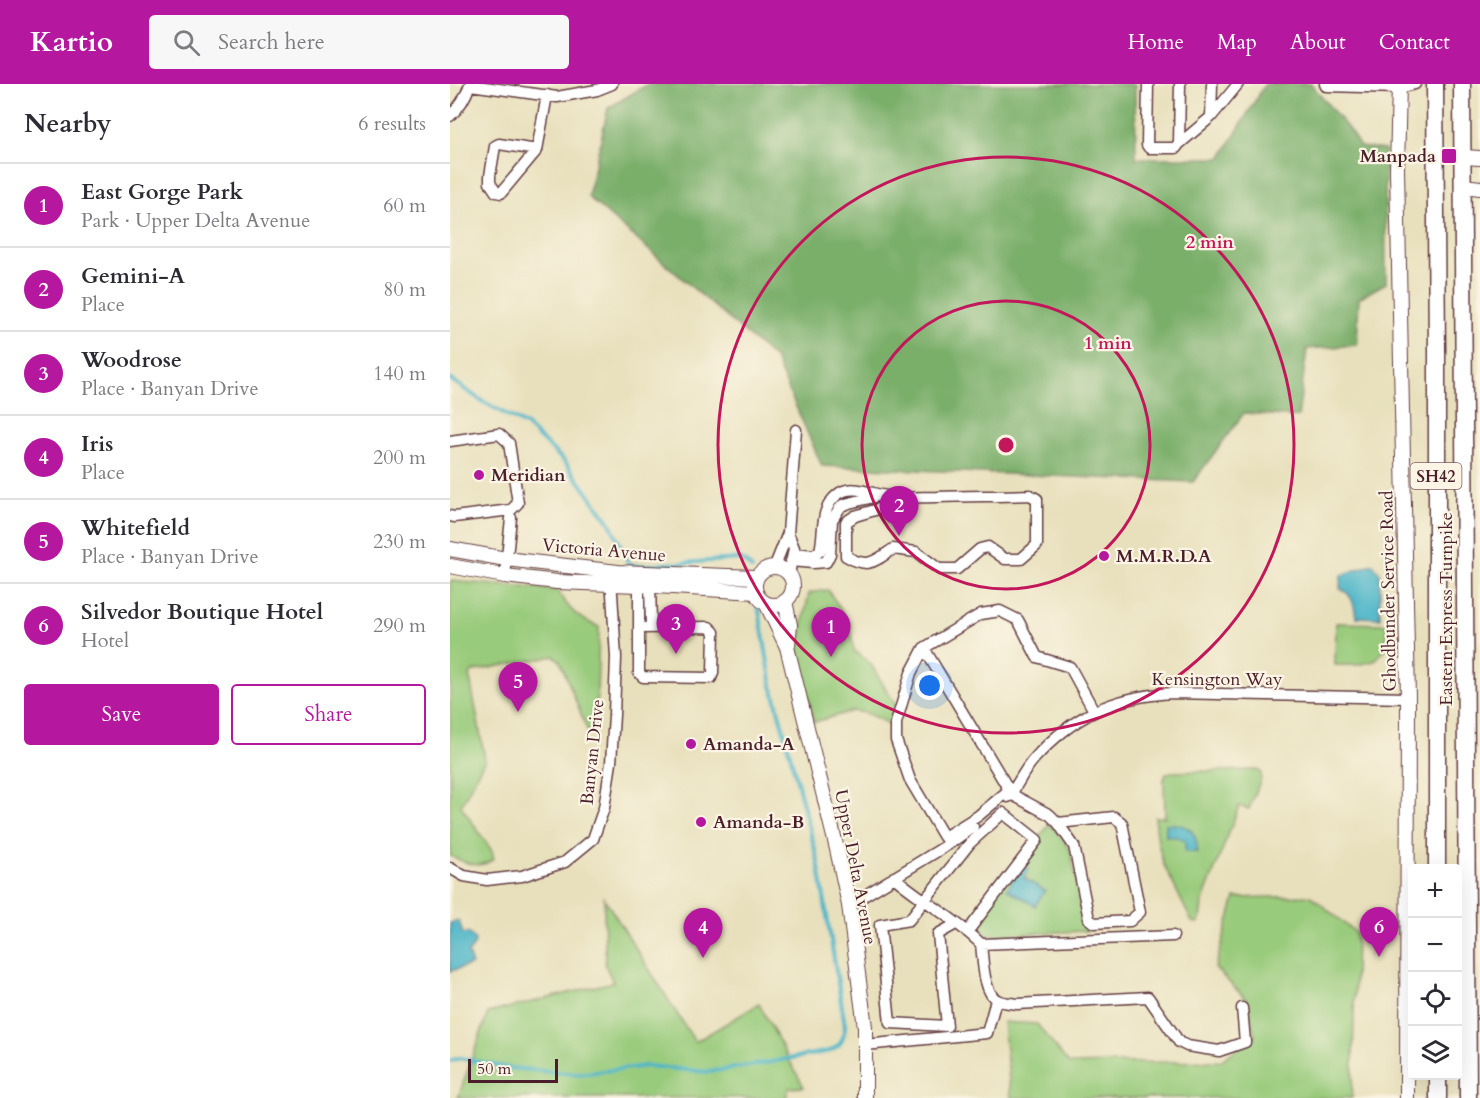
<!DOCTYPE html>
<html lang="en">
<head>
<meta charset="utf-8">
<style>
	body { margin:0; font-family:Cardo,serif; background:#f7f7f7; color:#2b2b33 }
	.controls { position:absolute; right:18px; bottom:18px; display:grid; overflow:hidden; border-radius:6px; box-shadow:0 6px 24px #0002 }
	.controls button { width:54px; height:54px; display:grid; place-items:center; padding:0; border:0; border-bottom:2px solid #e1e1e2; background:#fff; color:#2b2b33; font:30px sans-serif }
	.scale { position:absolute; left:18px; bottom:15px; width:90px; box-sizing:border-box; padding-left:6px; border:3px solid #4a1f2b; border-top:0; font-size:16px; line-height:21px; white-space:nowrap; color:#4a1f2b; -webkit-text-stroke:4px #fcf5e5; paint-order:stroke }
	.you { position:absolute; left:480px; top:602px; width:21px; height:21px; margin:-15px; border:4px solid #fff; border-radius:50%; background:#1a73e8; box-shadow:0 0 0 9px #1a73e833 }
	.badge { display:grid; place-items:center; width:39px; height:39px; border-radius:50%; background:#b5179e; color:#fff; font-size:20px; font-weight:700 }
	.pin { position:absolute; translate:-50% -50px; filter:drop-shadow(0 2px 3px #0008) }
	.pin::after { content:''; position:absolute; top:32px; width:21px; height:18px; background:inherit; clip-path:polygon(0 0,100% 0,50% 100%) }
	.list { margin:0; padding:0; list-style:none }
	h2 { display:flex; justify-content:space-between; align-items:center; height:78px; margin:0; padding:0 24px; font-size:26px }
	h2 small { font-size:20px; font-weight:400; color:#7c7c81 }
	.list li { display:grid; grid-template-columns:39px 1fr auto; gap:18px; align-items:center; box-sizing:border-box; height:84px; padding:0 24px; border-top:2px solid #e1e1e2 }
	.list b { display:block; font-size:22px; white-space:nowrap }
	.list p { margin:0; font-size:20px; white-space:nowrap; color:#7c7c81 }
	.list em { font-size:20px; font-style:normal; color:#7c7c81 }
	.actions { display:flex; gap:12px; padding:18px 24px }
	.actions a { flex:1; padding:14px 0; border:2px solid #b5179e; border-radius:6px; text-align:center; font-size:21px; color:#b5179e }
	.actions .main { background:#b5179e; color:#fff }
	.icon { flex:none; width:33px; height:33px; fill:none; stroke:currentColor; stroke-width:2; stroke-linecap:round; stroke-linejoin:round }
	.map { position:relative; flex:none; width:1030px; height:1014px; overflow:hidden }
	header { display:flex; align-items:center; gap:36px; box-sizing:border-box; height:84px; padding:0 30px; background:#b5179e; color:#fff }
	header strong { font-size:28px }
	nav { display:flex; gap:33px; margin-inline-start:auto; font-size:21px }
	.search { width:420px; height:54px; background:#f7f7f7; display:flex; align-items:center; gap:15px; box-sizing:border-box; padding:0 21px; border-radius:6px; color:#7c7c81; font-size:22px }
	main { display:flex }
	aside { flex:1; background:#fff }
	.map>svg:first-child { display:block }
	.green { fill:#99cb7b; stroke:#727553; stroke-width:1.5 }
	.forest { fill:#7aaf6b; stroke:#62674b; stroke-width:1.5 }
	.water { fill:#4bb5c8; stroke:#4a6a7a; stroke-width:1.5 }
	.lines { fill:none; stroke-linecap:round; stroke-linejoin:round }
	.stream { stroke:#4bb5c8; stroke-width:4 }
	.minor-casing { stroke:#623c41; stroke-width:13 }
	.tertiary-casing { stroke:#623c41; stroke-width:16 }
	.primary-casing { stroke:#623c41; stroke-width:19 }
	.minor { stroke:#fff; stroke-width:10 }
	.tertiary { stroke:#fff; stroke-width:14 }
	.primary { stroke:#fff; stroke-width:16 }
	.ring { fill:none; stroke:#c2185b; stroke-width:3 }
	.poi-dot { fill:#b5179e; stroke:#fcf5e5; stroke-width:2 }
	.labels { text-anchor:middle; stroke-width:4.5; stroke-linejoin:round; paint-order:stroke }
	.shield { fill:#fcf5e5; stroke:#7f5f63; stroke-width:1.5 }
	.shield-label { font-size:16px; font-weight:bold; fill:#4a1f2b }
	.poi-label { font-size:18px; font-weight:bold; fill:#4a1f2b; stroke:#fcf5e5; text-anchor:start }
	.street-label { font-size:18px; fill:#4a1f2b; stroke:#fcf5e5 }
	.centre { fill:#c2185b; stroke:#fcf5e5; stroke-width:3 }
	.ring-label { font-size:18px; text-anchor:middle; font-weight:bold; fill:#c2185b; stroke:#fcf5e5; stroke-width:4.5; stroke-linejoin:round; paint-order:stroke }
</style>
</head>
<body>
<header>
<strong>Kartio</strong>
<div class="search"><svg class="icon" aria-label="search" viewBox="0 0 24 24"><circle cx="10" cy="10" r="6"/><path d="M15 15l6 6"/></svg>Search here</div>
<nav><a>Home</a><a>Map</a><a>About</a><a>Contact</a></nav>
</header>
<main>
<aside>
<h2>Nearby<small>6 results</small></h2>
<ul class="list">
<li><span class="badge">1</span><div><b>East Gorge Park</b><p>Park · Upper Delta Avenue</p></div><em>60 m</em></li>
<li><span class="badge">2</span><div><b>Gemini-A</b><p>Place</p></div><em>80 m</em></li>
<li><span class="badge">3</span><div><b>Woodrose</b><p>Place · Banyan Drive</p></div><em>140 m</em></li>
<li><span class="badge">4</span><div><b>Iris</b><p>Place</p></div><em>200 m</em></li>
<li><span class="badge">5</span><div><b>Whitefield</b><p>Place · Banyan Drive</p></div><em>230 m</em></li>
<li><span class="badge">6</span><div><b>Silvedor Boutique Hotel</b><p>Hotel</p></div><em>290 m</em></li>
</ul>
<div class="actions"><a class="main">Save</a><a>Share</a></div>
</aside>
<div class="map">
<svg width="1030" height="1014" viewBox="0 0 1030 1014">
	<rect width="100%" height="100%" fill="#fcf5e5"/>
	<filter id="ink" filterUnits="userSpaceOnUse"><feTurbulence type="fractalNoise" baseFrequency=".0167" numOctaves="2"/><feDisplacementMap in="SourceGraphic" scale="12" xChannelSelector="R" yChannelSelector="G"/><feConvolveMatrix kernelMatrix="1 2 1 2 8 2 1 2 1" color-interpolation-filters="sRGB"/></filter>
	<filter id="wash" filterUnits="userSpaceOnUse"><feTurbulence type="fractalNoise" baseFrequency=".008" numOctaves="4" result="noise"/><feDisplacementMap in="SourceGraphic" scale="24" xChannelSelector="R" yChannelSelector="G"/><feGaussianBlur stdDeviation="1.35" result="paint"/><feColorMatrix in="noise" values="0 0 0 0 0 0 0 0 0 0 0 0 0 0 0 0 0 1.4 0 .05"/><feComposite in="paint" operator="in"/></filter>
	<g filter="url(#wash)">
		<rect width="100%" height="100%" fill="#e8e0bc"/>
		<path class="green" d="M0,497l107,9c13,21 19,27 42,37l-3,104 -2,2 -6,-1 -26,-66 -2,-5 -6,-5 -80,15 -3,2 -1,6 15,80 -24,47 31,45 2,8c-17,11 -27,4 -44,-3z
			M378,506l21,32 5,28 16,13 25,41 -4,21 -25,-12 -13,-2 -39,11 -16,-71 1,-10 10,-48z
			M886,539l51,1v24l-13,13 -19,4h-20z
			M806,686l5,2v7l-12,30 -10,-3 -37,97 -2,17 -2,3 -6,-1 -29,-59 -5,-21 -3,-25h10l-1,-38 2,-5 5,-2z
			M600,740l20,25 17,82 -98,4 -18,-13z
			M861,812l45,37 -4,165h-341l-8,-76 34,2 32,40 151,-3 35,-25 -8,-36 -32,-32 20,-70z
			M154,814l91,144 64,-38 45,83 -15,1 -3,10h-328l30,-85 125,-31 -8,-17z"/>
		<path class="forest" d="M198,0h487l1,74h85l44,-74h46l39,47 10,16 25,3 1,133 -27,15 -2,47 -50,4 -9,68 -54,-4 -51,69 -371,-16 -47,-107 -187,-162 20,-89z"/>
		<path class="water" d="M923,480l7,9v45l-24,-1c-2,-13 -3,-22 -16,-29l1,-13z
			M716,740c21,-1 32,6 31,28h-12v-11l-8,-4 -11,-1z
			M573,781l6,4 -5,9 21,13 -10,15 -28,-17z
			M9,837l4,13 5,-1c10,7 8,12 0,20l4,12 -22,6v-48z"/>
		<g class="lines">
			<path class="stream" d="M0,295l32,22 45,25 38,36 45,61 19,41 9,2 101,-7 6,3 7,7
				M0,977l9,-3 50,10 69,6 69,-8 61,6 47,-7 75,-14c13,-7 13,-11 15,-25l-27,-165 -46,-175 -14,-81"/>
		</g>
	</g>
	<g filter="url(#ink)">
		<g class="lines">
			<defs>
				<path id="minor" d="M698,0l-1,61 2,3h27l3,-4 1,-60
					M762,0l-1,33 27,-33
					M875,0l1,2 73,2 16,-4
					M20,1l87,12 40,-7 15,-6
					M0,32c10,-9 16,-19 20,-32
					M729,60l32,-27
					M87,66l-36,43 -5,-1 -6,-9v-7l5,-30 4,-2 38,6 10,-55
					M0,357l49,-7 10,9 9,60 -7,7 -57,7 -4,-1
					M338,449l6,15 -5,27
					M343,469l21,2 6,-4c5,-20 -1,-41 17,-56 13,-11 30,-3 44,0 18,4 38,2 56,2 31,-1 62,-1 93,-2l7,4v46l-16,14h-16l-17,-12 -8,2 -23,20h-18l-23,-17 -23,-3c-19,13 -25,20 -47,7v-34l9,-6 30,-9 19,-10
					M341,477l22,2 13,-1 4,-8 2,-34 9,-14 8,-3 29,-7
					M324,484l14,-35 8,-103
					M55,492l6,-58
					M189,495v94l4,4 68,1 2,-5 1,-41 -5,-5 -70,1
					M200,496l1,48
					M474,564l-13,25 -15,50v17l14,40 34,57 34,-21 31,-26 -85,-142 57,-34 19,-3 18,9 19,37 33,10 24,44
					M561,710l39,21 8,8 16,23 15,73 5,4 36,-2 10,-9 -18,-89 -8,-6 -56,6
					M558,713l3,-3c8,-12 14,-25 23,-35 39,-44 80,-62 137,-66l237,5
					M0,784l14,8 23,4 35,-4 43,-14 28,-23 11,-31 7,-45 3,-48 2,-58 -5,-79
					M444,793c28,24 62,42 87,67l192,-8
					M399,821l100,-61 24,-17
					M506,840l-18,10 9,92 -57,-3 -10,-98 29,-5 61,-77 33,-30 34,27 -69,91
					M531,860c2,15 2,48 16,56 6,3 14,3 20,4l131,-7 31,45 8,4 32,5 26,-9 -3,-34
					M415,961l122,-12 9,-33"/>
				<path id="tertiary" d="M949,0l-2,86 11,528 -1,400
					M1013,73l17,1
					M1014,102l16,2
					M0,465l56,10 112,13 138,5
					M0,482l55,10 52,6 82,3 117,7
					M305 502a19 19 0 1 1 38 0a19 19 0 1 1-38 0Z
					M335,517l5,24 -2,20
					M316,519l21,44 50,202 12,56 16,122v71"/>
				<path id="primary" d="M985,0l2,269v515
					M1012,0l6,1014
					M988,992v22"/>
			</defs>
			<use href="#minor" class="minor-casing"/>
			<use href="#tertiary" class="tertiary-casing"/>
			<use href="#primary" class="primary-casing"/>
			<use href="#minor" class="minor"/>
			<use href="#tertiary" class="tertiary"/>
			<use href="#primary" class="primary"/>
		</g>
	</g>
	<g class="ring">
		<circle cx="556" cy="361" r="144"/>
		<circle cx="556" cy="361" r="288"/>
	</g>
	<g class="poi-dot">
		<rect x="991" y="64" width="16" height="16" rx="3"/>
		<circle cx="29" cy="391" r="6"/>
		<circle cx="654" cy="472" r="6"/>
		<circle cx="241" cy="660" r="6"/>
		<circle cx="251" cy="738" r="6"/>
	</g>
	<g class="labels">
		<rect class="shield" x="960.5" y="379" width="51" height="26" rx="4.5"/>
		<g class="shield-label">
			<text x="986" y="398">SH42</text>
		</g>
		<g class="poi-label">
			<text x="986" y="78" text-anchor="end">Manpada</text>
			<text x="41" y="397">Meridian</text>
			<text x="666" y="478">M.M.R.D.A</text>
			<text x="253" y="666">Amanda-A</text>
			<text x="263" y="744">Amanda-B</text>
		</g>
		<g class="street-label">
			<text transform="translate(154 466) rotate(5)" y="6">Victoria Avenue</text>
			<text transform="translate(938 507) rotate(-91)" y="6">Ghodbunder Service Road</text>
			<text transform="translate(996 525) rotate(-90)" y="6">Eastern Express Turnpike</text>
			<text x="767" y="601">Kensington Way</text>
			<text transform="translate(142 668) rotate(-84)" y="6">Banyan Drive</text>
			<text transform="translate(406 783) rotate(79)" y="6">Upper Delta Avenue</text>
		</g>
	</g>
	<circle cx="556" cy="361" r="9" class="centre"/>
	<g class="ring-label">
		<text x="760" y="164">2 min</text>
		<text x="658" y="265">1 min</text>
	</g>
</svg>
<div class="controls">
<button>+</button>
<button>−</button>
<button><svg class="icon" aria-label="locate" viewBox="0 0 24 24"><circle cx="12" cy="12" r="6"/><path d="M12 2v4M12 18v4M2 12h4M18 12h4"/></svg></button>
<button><svg class="icon" aria-label="layers" viewBox="0 0 24 24"><path d="M12 4l9 5-9 5-9-5zM3 14l9 5 9-5"/></svg></button>
</div>
<div class="scale">50 m</div>
<div class="you"></div>
<div class="pin badge" style="left:381px;top:573px">1</div>
<div class="pin badge" style="left:449px;top:452px">2</div>
<div class="pin badge" style="left:226px;top:570px">3</div>
<div class="pin badge" style="left:253px;top:874px">4</div>
<div class="pin badge" style="left:68px;top:628px">5</div>
<div class="pin badge" style="left:929px;top:873px">6</div>
</div>
</main>
</body>
</html>
